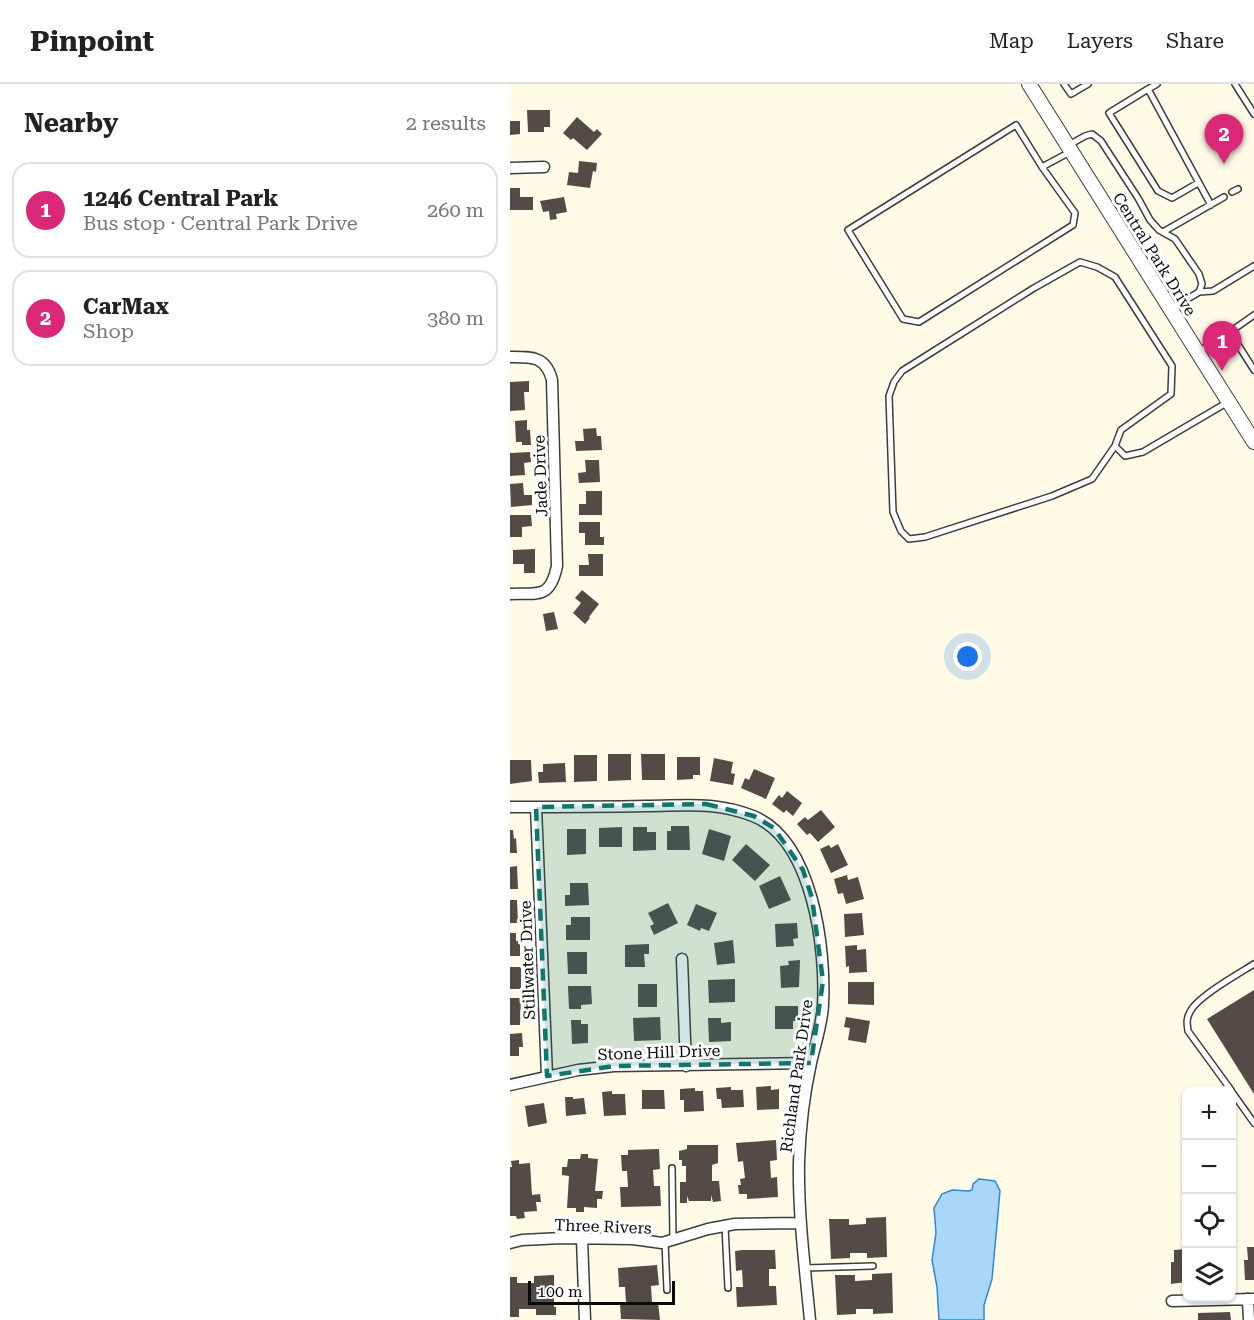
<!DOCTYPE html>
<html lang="en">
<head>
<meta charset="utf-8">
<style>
	body { margin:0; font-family:"Roboto Serif",serif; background:#f6f6f6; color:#222 }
	.controls { position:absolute; right:18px; bottom:18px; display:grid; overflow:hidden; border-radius:12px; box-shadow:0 2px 4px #0004 }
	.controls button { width:54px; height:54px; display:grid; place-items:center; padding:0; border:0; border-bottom:2px solid #e0e0e0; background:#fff; color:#222; font:30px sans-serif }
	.scale { position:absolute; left:18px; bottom:15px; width:147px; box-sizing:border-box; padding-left:6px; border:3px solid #0a0a0a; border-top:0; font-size:16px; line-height:21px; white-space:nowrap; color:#0a0a0a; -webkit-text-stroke:4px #fff; paint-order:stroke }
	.you { position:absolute; left:458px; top:573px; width:21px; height:21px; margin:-15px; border:4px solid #fff; border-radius:50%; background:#1a73e8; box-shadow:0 0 0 9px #1a73e833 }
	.badge { display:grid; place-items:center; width:39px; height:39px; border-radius:50%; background:#db2777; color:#fff; font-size:20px; font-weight:700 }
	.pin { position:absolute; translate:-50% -50px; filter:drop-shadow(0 2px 3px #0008) }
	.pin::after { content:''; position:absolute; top:32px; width:21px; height:18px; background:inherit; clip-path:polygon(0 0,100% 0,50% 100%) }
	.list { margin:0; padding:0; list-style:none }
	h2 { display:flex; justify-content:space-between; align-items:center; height:78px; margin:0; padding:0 24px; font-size:26px }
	h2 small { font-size:20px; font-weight:400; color:#767676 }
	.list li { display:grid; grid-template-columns:39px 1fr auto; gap:18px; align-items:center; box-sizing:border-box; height:96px; margin:0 12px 12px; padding:0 12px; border:2px solid #e0e0e0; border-radius:18px }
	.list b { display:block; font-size:22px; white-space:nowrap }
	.list p { margin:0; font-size:20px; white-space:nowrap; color:#767676 }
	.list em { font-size:20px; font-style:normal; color:#767676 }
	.icon { flex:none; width:33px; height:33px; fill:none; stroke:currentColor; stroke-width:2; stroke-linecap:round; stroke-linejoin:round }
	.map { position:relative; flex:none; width:744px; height:1236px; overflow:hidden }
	header { display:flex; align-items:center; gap:36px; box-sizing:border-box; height:84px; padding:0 30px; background:#fff; border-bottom:2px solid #e0e0e0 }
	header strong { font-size:28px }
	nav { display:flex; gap:33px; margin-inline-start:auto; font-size:21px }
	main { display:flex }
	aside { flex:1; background:#fff }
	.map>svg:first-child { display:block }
	.water { fill:#aad7f8; stroke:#2f89d1; stroke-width:1.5 }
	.building { fill:#534c46 }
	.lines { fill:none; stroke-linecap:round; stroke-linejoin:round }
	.service-casing { stroke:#3d3d3d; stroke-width:8 }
	.minor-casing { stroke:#3d3d3d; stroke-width:13 }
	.tertiary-casing { stroke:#3d3d3d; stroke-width:16 }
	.service { stroke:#fff; stroke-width:5 }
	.minor { stroke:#fff; stroke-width:10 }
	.tertiary { stroke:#fff; stroke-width:14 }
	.marked { fill:#0f766e; fill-opacity:0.2; stroke:#0f766e; stroke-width:4.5; stroke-dasharray:12 8; stroke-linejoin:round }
	.labels { text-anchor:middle; stroke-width:6; stroke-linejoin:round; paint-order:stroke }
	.street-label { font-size:16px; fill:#0a0a0a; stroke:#fff }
</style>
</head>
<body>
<header>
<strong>Pinpoint</strong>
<nav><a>Map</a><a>Layers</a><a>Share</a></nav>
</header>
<main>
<aside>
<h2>Nearby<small>2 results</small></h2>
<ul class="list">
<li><span class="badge">1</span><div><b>1246 Central Park</b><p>Bus stop · Central Park Drive</p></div><em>260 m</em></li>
<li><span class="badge">2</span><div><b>CarMax</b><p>Shop</p></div><em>380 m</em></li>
</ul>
</aside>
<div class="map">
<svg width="744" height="1236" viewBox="0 0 744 1236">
	<rect width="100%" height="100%" fill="#fffbe7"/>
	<path class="water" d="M469,1095l16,2 5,10 -8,88 -8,26v15h-45l-2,-33 -5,-27 4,-27 -2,-25 8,-14 10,-4 17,1 3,-1 1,-6z"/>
	<path class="building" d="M17,26h23v17h-6v5h-16z
		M67,33l17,15 3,-3 5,5 -15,16 -14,-12 -2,2 -8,-7z
		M0,37h10v13l-10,1z
		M69,77l18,2 -1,9 -3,-1 -3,17 -23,-3 2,-13 9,1z
		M0,104h10v9h13v13h-23z
		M54,113l3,15 -11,2 1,5 -7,1 -1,-9 -6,1 -3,-11z
		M19,297v11h-5l1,18 -15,1v-29z
		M17,336v10h3l1,15h-9v-3h-6l-1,-21z
		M86,344l1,8h4l1,14 -26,1 -1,-10h9l-1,-12z
		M20,368l1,10 -7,1 1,12 -15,1v-23z
		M75,376h14l1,22 -21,1 -1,-10 8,-1z
		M13,399l1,12h8v10l-21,2 -1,-23z
		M76,407h16v24h-23v-11h7z
		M0,431h21l1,11 -10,1v10h-12z
		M69,438h21v15h4v8h-19v-12h-6z
		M25,465v24h-11v-9h-11v-14z
		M78,470h15v22h-24v-11h10z
		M72,506l17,14 -10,13 1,1 -5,6 -12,-11 8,-10 -6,-5z
		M44,528l4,17 -12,2 -3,-17z
		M98,670h23v26l-23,1z
		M131,670h24v26h-23z
		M64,671h23v26l-23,1z
		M167,673h23v18h-7v4l-16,1z
		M204,674l19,4 -2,11 4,1 -2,11 -23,-4z
		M0,676h21l1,21 -22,3z
		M55,679l1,19 -27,1 -1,-11h5v-8z
		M244,685l21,9 -9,21 -25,-11 4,-10 4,2z
		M277,707l15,12 -9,13 -7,-6 -2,3 -12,-9 7,-9 3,3z
		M311,726l14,17 -17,15 -8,-9 -3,2 -10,-11 8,-7 3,3z
		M161,742h18l1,24h-23v-19h4z
		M112,743v20h-23v-19z
		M123,743h14v5h9v18l-23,1z
		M57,745h19v25l-19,1z
		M199,745l22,7 -7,25 -22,-7z
		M0,746h3l1,9 2,-1 1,15h-7z
		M236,760l24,21 -15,16 -23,-21z
		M328,760l10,21 -17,8 -11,-24 9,-4 2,3z
		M7,782l1,23h-8v-22z
		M337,791l1,5 10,-3 6,22 -18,5 -3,-11 -5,1 -4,-15z
		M270,792l11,24 -22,9 -10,-23z
		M60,799h18l1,22 -24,1v-11h5z
		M0,816h7l1,23h-8z
		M158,819l10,20 -24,12 -4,-9 4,-2 -6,-11z
		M186,820l21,9 -8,18 -8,-3 -1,3 -13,-6z
		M352,829l2,22 -19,2 -1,-23z
		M61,833h19v23h-24v-15h5z
		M287,839l1,15 -5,1 1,7 -18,1 -1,-23z
		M0,849h6v8h4v15h-10z
		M223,856l2,23 -18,2 -3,-22z
		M139,860v10h-5l1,13h-20v-22z
		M347,861v5l9,-1 1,23 -18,1v-7l-3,1 -1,-21z
		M57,868h20v22h-19z
		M290,876l-1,27 -18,1 -1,-22 9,-1 -1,-4z
		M0,883h11v22h-11z
		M225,895v23l-26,1 -1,-23z
		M338,898h26v23l-26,-1z
		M128,900h19v23h-19z
		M58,902h23l1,18 -11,1v4h-12z
		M744,906v104l-47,-75z
		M0,914h11l-1,27h-10z
		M265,922h23v15h-5v8h-18z
		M150,933l1,23 -27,1 -1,-23z
		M336,933l24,4 -4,22 -18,-3 2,-12 -6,-1z
		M198,934h13v5l10,-1v19l-22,1z
		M61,936h10v4h7v19l-16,1z
		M12,949l1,14h-4v9h-9v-22z
		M261,1002v4l8,-1v20l-22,1 -1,-23z
		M221,1003v3h12l1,17 -22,1 -1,-9h-4l-1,-11z
		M185,1004v3h8l1,20 -20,1v-12h-4v-11z
		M132,1006h22l1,19h-23z
		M102,1007v3h13l1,21 -22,1 -2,-24z
		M55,1013h8v2l11,-1 2,16 -20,2z
		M34,1019l3,20 -19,4 -3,-21z
		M266,1056l1,20 -7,1 1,17 6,-1 1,20 -31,2v-5h-8l-1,-9h3l-1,-6 5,-1 -2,-17 -5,1 -2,-19z
		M177,1061h31v18l-6,2v16h7l2,20 -8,1 -2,-7v6h-22l-2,-5v7h-7v-21h6v-16h-4v-6h-3v-9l8,-2z
		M149,1065l1,20 -7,1 1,16h6l1,20 -40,1 -1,-20h8l-1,-16h-5l-1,-16h7v-5z
		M71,1070h7v4l10,1 -3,32h8l-1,8h-5v9l-13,-1v5h-8v-4h-9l2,-32 -7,-1v-8h5l1,-8h12z
		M9,1076v4l11,-1 2,32 8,-1 1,8h-5l1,9 -13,1 1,6 -8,1 -1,-3h-6v-49h2l-1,-6z
		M376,1133l1,40 -20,1v-5h-17v5l-19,1 -2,-40h20v6l17,-1v-6z
		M737,1163h7v33h-9l-1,-20h4z
		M676,1165v33l-15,2v-22h3v-12z
		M232,1166h33l1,19h-7v17h7l1,19 -40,2 -1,-20h7l-1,-17 -6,1 -1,-20z
		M147,1181l2,20 -8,1 1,16h6l2,18 -39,-1 -1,-15 6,-1 -1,-16h-6l-1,-19z
		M382,1189l1,40 -20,1v-5h-17v5l-19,1 -2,-40h20v6l17,-1v-6z
		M44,1191v32h2v8h-20v-6h-17v8h-9v-40h7v6h17v-7z
		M720,1228l1,8h-33v-7z"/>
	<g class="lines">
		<defs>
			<path id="service" d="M554,0l7,10 17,-10
				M725,0l19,30
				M638,5l9,-5
				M559,61l16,-9 7,-2 9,7 37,57 12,22 9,10 16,9 24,35 3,10 -3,8 -28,17
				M532,83l33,46 -2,12 -154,97 -16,-3 -55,-89 168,-105 26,42 28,-15
				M688,99l-26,15 -14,-7 -49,-78 39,-24 63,116
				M722,108l6,-3
				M653,148l61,-35
				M689,208l14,-1 41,-25
				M720,248l24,-17
				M688,268l32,-20 24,38
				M605,362l-23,33 -40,17 -127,41 -16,2 -8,-8 -8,-19 -4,-116 5,-14 8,-11 132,-83 46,-26 17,5 18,10 57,89 -1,28 -50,36 -6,16 10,10 18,-4 85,-50
				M721,1006l-43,-59c-1,-7 -2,-12 2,-19 7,-15 48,-38 64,-48
				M722,1008l22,31
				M162,1084l1,72
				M215,1142l3,62
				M155,1158l2,48
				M295,1184l68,-2"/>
			<path id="minor" d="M0,84l34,-1
				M0,273c22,0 36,-1 42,23l5,186c-7,33 -18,27 -47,28
				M0,723c45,0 91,0 136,-1 39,0 68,-5 107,10 60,24 73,133 70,189 -1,20 -8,39 -12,58 -7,32 -11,66 -12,99 -1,52 6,106 11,158
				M26,723l11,269
				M172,875l4,107
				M0,1001l68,-15 36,-4 197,-3
				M72,1155l3,81
				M0,1159l12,-3 40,-2 71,1 29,4 46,-14 27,-5 66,-1
				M738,1215l1,21
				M662,1217l82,-2"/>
			<path id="tertiary" d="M519,0l225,358"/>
		</defs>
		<use href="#service" class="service-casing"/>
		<use href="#minor" class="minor-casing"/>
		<use href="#tertiary" class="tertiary-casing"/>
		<use href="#service" class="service"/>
		<use href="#minor" class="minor"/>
		<use href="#tertiary" class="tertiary"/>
	</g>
	<path class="marked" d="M196,720l48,12 20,12 29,42 9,28 11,83 -12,82 -197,3 -67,10 -11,-269z"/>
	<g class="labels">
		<g class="street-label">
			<text transform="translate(645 170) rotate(58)" y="6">Central Park Drive</text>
			<text transform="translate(30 392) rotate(-92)" y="6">Jade Drive</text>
			<text transform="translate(17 876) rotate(-92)" y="6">Stillwater Drive</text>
			<text transform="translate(149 968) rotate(-2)" y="6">Stone Hill Drive</text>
			<text transform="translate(286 992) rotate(-82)" y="6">Richland Park Drive</text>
			<text transform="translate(93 1142) rotate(2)" y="6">Three Rivers</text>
		</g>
	</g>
</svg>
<div class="controls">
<button>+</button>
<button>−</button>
<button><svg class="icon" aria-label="locate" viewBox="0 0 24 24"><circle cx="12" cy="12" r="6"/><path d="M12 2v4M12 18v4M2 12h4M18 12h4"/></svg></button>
<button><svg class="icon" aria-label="layers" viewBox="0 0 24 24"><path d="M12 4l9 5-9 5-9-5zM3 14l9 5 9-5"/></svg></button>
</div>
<div class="scale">100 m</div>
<div class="you"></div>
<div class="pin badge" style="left:712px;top:287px">1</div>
<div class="pin badge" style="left:714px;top:80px">2</div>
</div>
</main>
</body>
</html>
